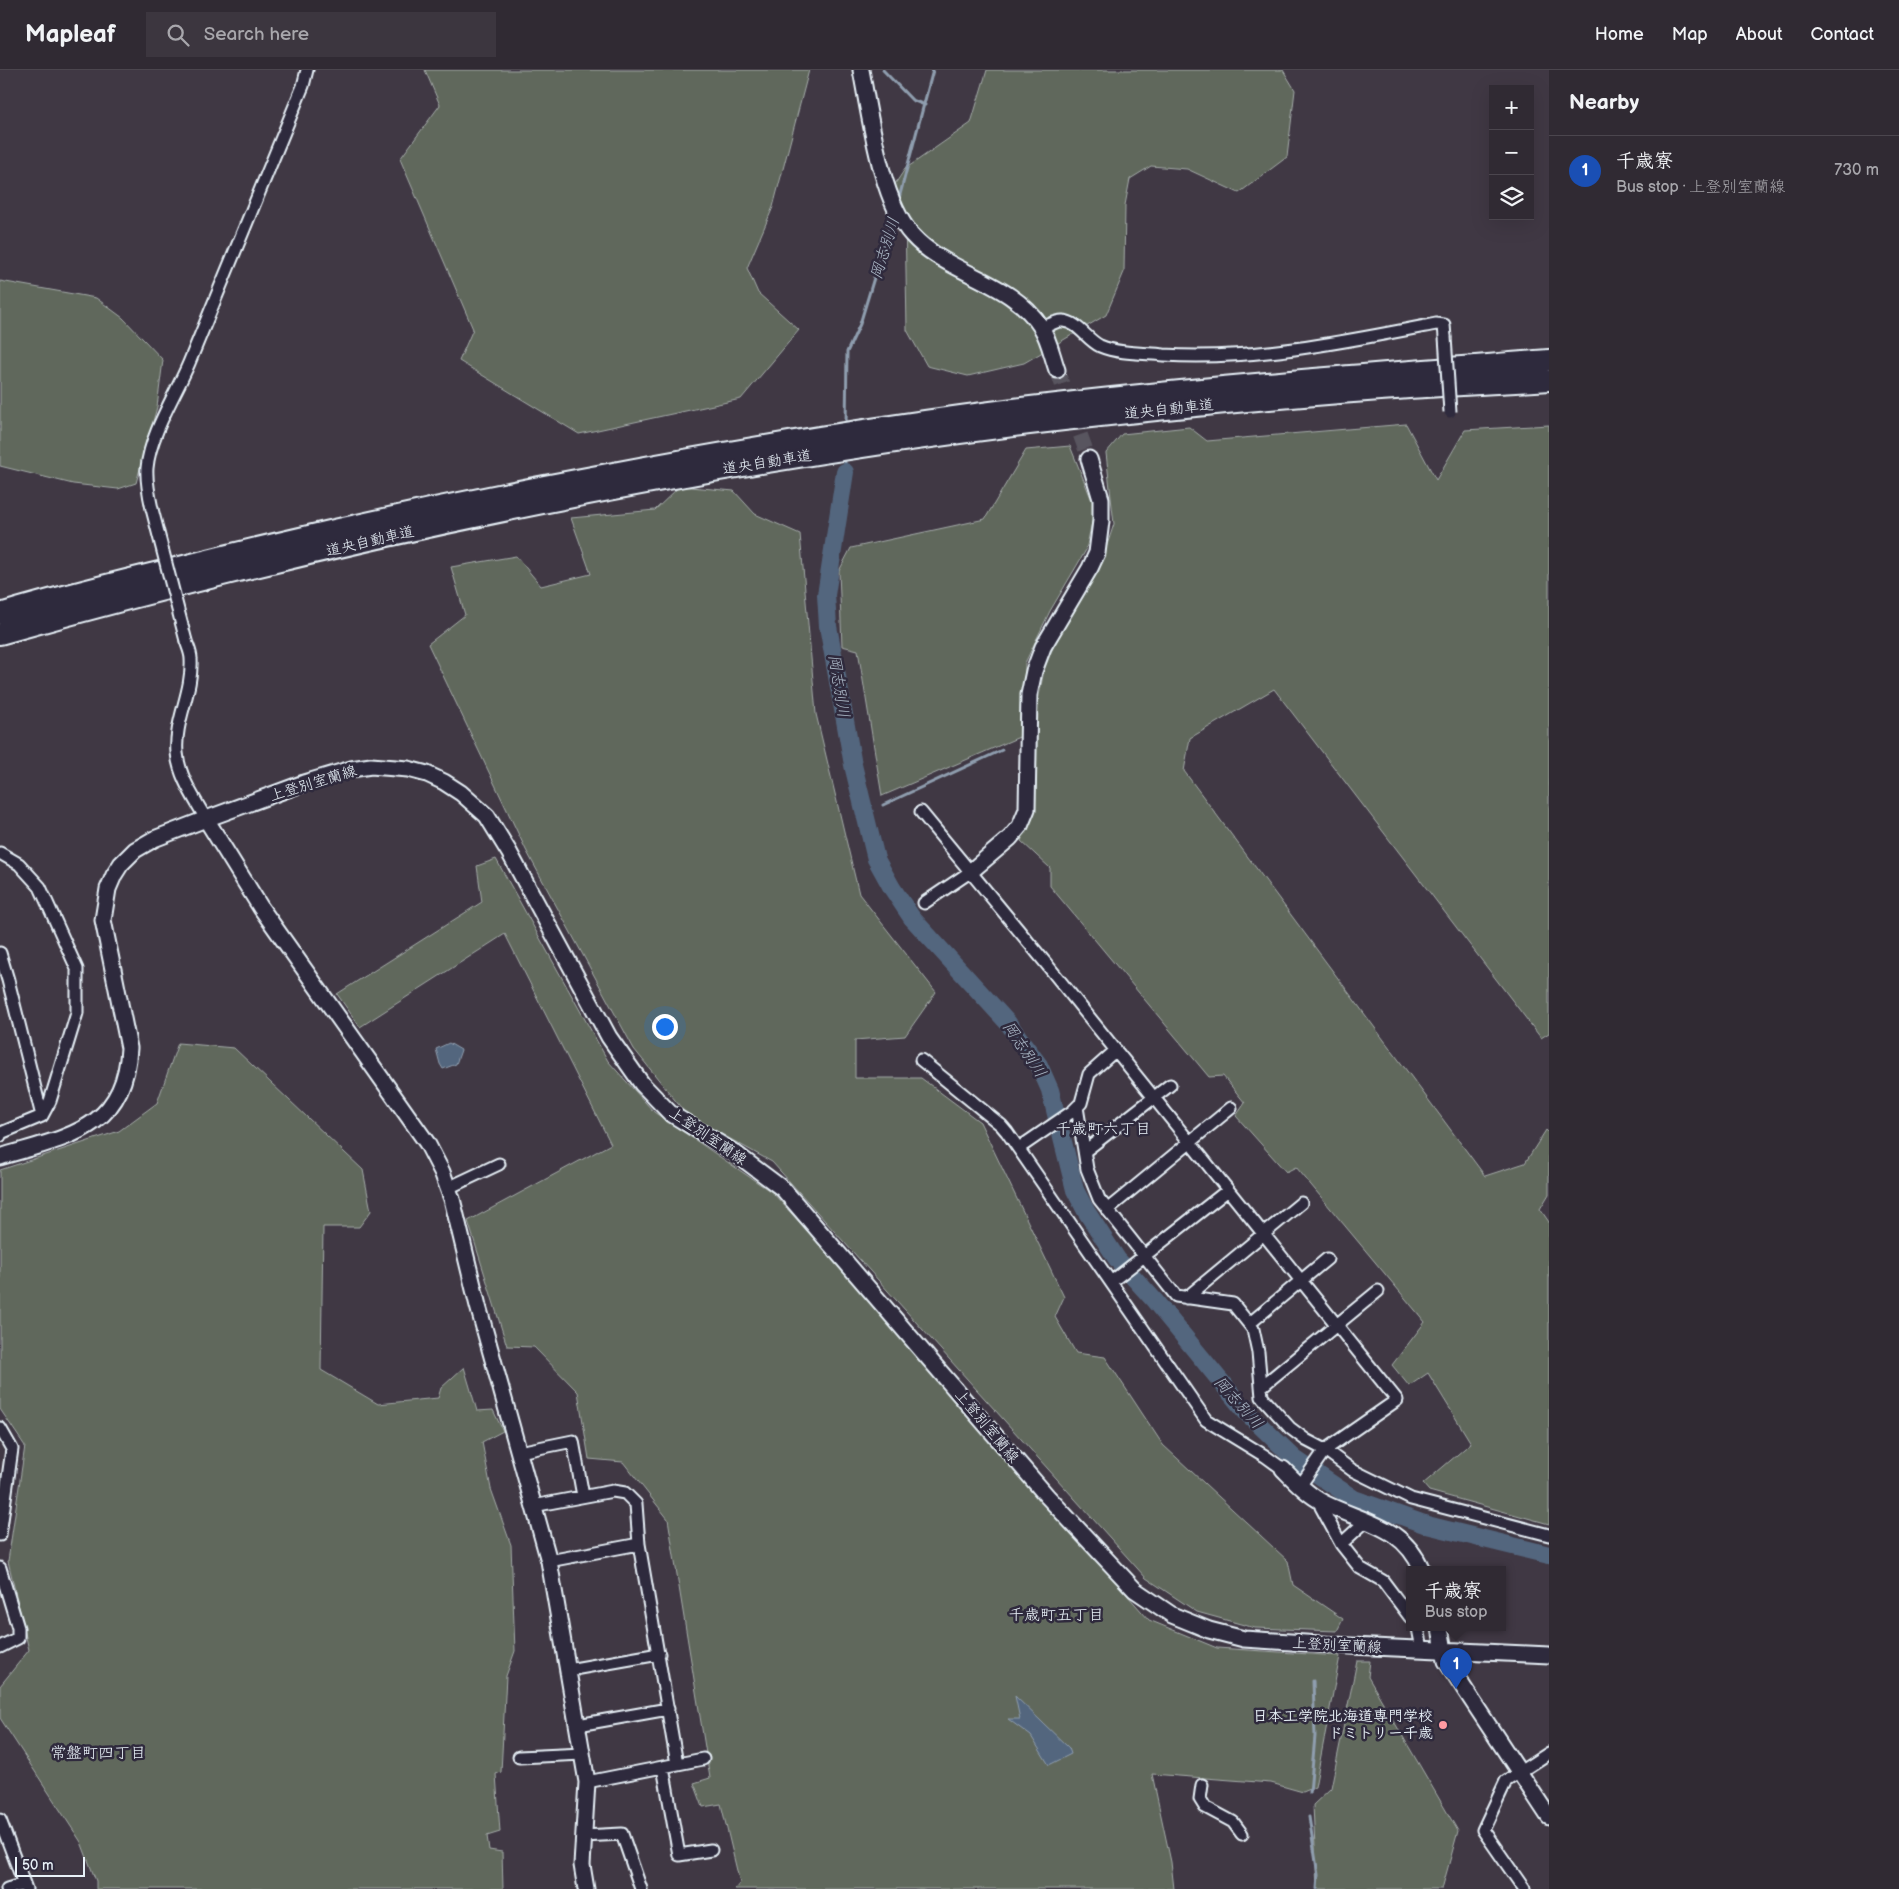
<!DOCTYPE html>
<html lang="en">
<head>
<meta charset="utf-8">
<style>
	body { margin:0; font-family:"Balsamiq Sans","Klee One",sans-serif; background:#3c363f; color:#f1f3f6 }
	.controls { position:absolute; right:15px; top:15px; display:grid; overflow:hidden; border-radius:0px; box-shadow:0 5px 20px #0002 }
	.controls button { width:45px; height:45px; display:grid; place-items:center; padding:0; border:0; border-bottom:1px solid #4b464e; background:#302a33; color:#f1f3f6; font:25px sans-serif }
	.scale { position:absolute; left:15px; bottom:12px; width:70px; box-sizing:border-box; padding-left:5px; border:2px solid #e8f1f8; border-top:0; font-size:14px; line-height:18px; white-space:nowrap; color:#e8f1f8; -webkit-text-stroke:4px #2f2a3d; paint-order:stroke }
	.you { position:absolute; left:664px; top:956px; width:18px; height:18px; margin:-12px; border:4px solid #fff; border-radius:50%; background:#1a73e8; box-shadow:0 0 0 8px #1a73e833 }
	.badge { display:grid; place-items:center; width:32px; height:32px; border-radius:50%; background:#1a73e8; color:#fff; font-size:16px; font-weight:700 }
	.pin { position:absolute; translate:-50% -41px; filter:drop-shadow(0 1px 2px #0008) }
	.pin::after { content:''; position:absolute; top:26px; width:18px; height:15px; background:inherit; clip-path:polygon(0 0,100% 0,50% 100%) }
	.popup { position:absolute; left:1406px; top:1496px; width:100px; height:65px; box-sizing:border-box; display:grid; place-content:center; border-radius:0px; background:#302a33; filter:drop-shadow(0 1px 4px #0005); font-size:16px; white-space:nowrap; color:#a8a7ac }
	.popup b { font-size:19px; color:#f1f3f6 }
	.popup::after { content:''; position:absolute; left:50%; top:100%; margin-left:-10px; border:10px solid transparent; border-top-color:#302a33 }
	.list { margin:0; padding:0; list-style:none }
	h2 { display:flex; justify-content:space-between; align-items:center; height:65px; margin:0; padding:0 20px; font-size:21px }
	h2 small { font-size:16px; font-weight:400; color:#a8a7ac }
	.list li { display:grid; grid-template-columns:32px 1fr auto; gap:15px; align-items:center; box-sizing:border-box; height:70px; padding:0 20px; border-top:1px solid #4b464e }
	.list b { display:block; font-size:19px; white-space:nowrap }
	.list p { margin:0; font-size:16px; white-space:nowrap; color:#a8a7ac }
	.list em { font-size:16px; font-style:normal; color:#a8a7ac }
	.icon { flex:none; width:28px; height:28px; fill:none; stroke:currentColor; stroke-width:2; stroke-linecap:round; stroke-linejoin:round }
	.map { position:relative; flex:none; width:1549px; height:1819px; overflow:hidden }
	header { display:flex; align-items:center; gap:30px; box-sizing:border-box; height:70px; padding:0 25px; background:#302a33; border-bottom:1px solid #4b464e }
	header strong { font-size:24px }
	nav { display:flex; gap:28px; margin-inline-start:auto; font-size:18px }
	.search { width:350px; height:45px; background:#3c363f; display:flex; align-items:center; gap:12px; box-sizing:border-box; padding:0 18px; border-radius:0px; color:#a8a7ac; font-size:19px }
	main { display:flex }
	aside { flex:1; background:#302a33 }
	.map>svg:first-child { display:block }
	.green { fill:#61685b; stroke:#a4acaa }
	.water { fill:#53667e; stroke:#8f9eaf }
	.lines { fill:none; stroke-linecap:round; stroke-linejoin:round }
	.stream { stroke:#8f9eaf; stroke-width:3 }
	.river { stroke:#53667e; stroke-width:18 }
	.secondary-tunnel { stroke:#59545f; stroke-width:15; stroke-dasharray:15 8; stroke-linecap:butt }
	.street-casing { stroke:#e8f1f8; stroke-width:15 }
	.secondary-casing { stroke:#e8f1f8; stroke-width:19 }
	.highway-casing { stroke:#e8f1f8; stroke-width:24 }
	.street { stroke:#2f2a3d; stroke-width:11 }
	.secondary { stroke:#2f2a3d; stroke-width:15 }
	.highway { stroke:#2f2a3d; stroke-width:20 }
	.street-bridge-casing { stroke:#e8f1f8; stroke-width:15; stroke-linecap:butt }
	.street-bridge { stroke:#2f2a3d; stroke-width:11 }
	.poi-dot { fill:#ff9aa2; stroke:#2f2a3d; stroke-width:2 }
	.labels { text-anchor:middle; stroke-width:5; stroke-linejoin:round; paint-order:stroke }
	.street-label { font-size:15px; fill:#e8f1f8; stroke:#2f2a3d }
	.poi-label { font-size:15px; font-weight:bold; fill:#e8f1f8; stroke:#2f2a3d; text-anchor:end }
	.water-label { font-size:16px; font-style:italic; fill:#acb9c7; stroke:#2f2a3d }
	.neighbourhood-label { font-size:16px; fill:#e8f1f8; stroke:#2f2a3d }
</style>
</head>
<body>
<header>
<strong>Mapleaf</strong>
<div class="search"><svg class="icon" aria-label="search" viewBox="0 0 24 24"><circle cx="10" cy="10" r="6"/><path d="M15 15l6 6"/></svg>Search here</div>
<nav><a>Home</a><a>Map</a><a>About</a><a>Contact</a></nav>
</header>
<main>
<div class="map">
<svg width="1549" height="1819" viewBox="0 0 1549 1819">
	<rect width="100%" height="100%" fill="#403844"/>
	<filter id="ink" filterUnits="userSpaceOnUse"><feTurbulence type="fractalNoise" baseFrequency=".02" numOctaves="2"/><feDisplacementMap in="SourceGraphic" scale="10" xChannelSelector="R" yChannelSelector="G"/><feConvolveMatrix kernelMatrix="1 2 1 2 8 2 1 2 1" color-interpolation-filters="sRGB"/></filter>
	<g filter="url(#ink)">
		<path class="green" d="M425,0h384l-36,137 -26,61 11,25 41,37 -58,69 -162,35 -120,-73 14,-32 -73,-170 40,-54z
			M987,0h296l12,20 -8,67 -48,36 -52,-24 -36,-3 -21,13 -5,26 -1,67 -18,43 -82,48 -56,13 -41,-10 -20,-36 -2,-116 -12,-27 12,-18 66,-46z
			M0,211l96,17 27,20 40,42 -6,47 -21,76 -18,6 -45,-5 -73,-18z
			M1406,354l30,56 29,-50 84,-5v608l-8,5 -267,-349 -84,49 -6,33 301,405 40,-13 21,-33 3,3v61l-9,15 9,13v302l-120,-33 -6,-7 48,-41 -43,-70 -19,13 -17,-21 33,-43 -129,-155 -10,5 -50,-56 9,-13 -22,-27 -14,1 -159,-191v-18l-29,-27 13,-32 4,-108 6,-31 10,-25 45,-76 15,-45 -8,-71 16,-19 67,-7 18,14z
			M1070,376l25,62 -9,42 -36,61 -25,52 -1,72 -142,61 -24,-146 -16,-4 -3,-75 12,-23 134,-29 41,-69z
			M680,416l54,5 21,23 45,20 16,180 43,180 77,98 -31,44 -50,4v38h66l59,44 84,175 -9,20 21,36 29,4 58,88 125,116 5,24 50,34 -6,12 -82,-3 -58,-16 -51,-34 -374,-416 -85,-47 -53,-66 -108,-199 -98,-206 37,-29 -14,-48 65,-11 25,30 50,-12 -20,-56 84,-8z
			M496,789l112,202 46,51 119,81 64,71 312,356 68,28 123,8 -25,131 -12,5 -32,-9 -119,-9 19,88 3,27h-439l5,-6 -19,-79 -18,3 -9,-24 16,-5 -42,-259 -45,-57 -34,-3 -11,-67 -44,-45 -27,-1 -39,-125 143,-77 -106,-210 -145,93 -23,-33 145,-92 -5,-36z
			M178,973l56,5 129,122 8,41 -12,16h-36l-2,143 57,34 60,-6 3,-10 23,-21 13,44 16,-1 10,21 -21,11 9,47 20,56 4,106 -9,25 -5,96 -5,2 4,58 -13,4 2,14 13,2 1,37h-407v-8l-15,-39 -81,-124v-32l29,-36 -21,-89 17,-115 -25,-37v-239l119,-39 38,-28z
			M1357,1591h13l-2,16 90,154 -16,58h-125l-4,-84 18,-17z"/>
		<path class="water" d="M449,973l12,7 -5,14 -13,5 -3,-5 -4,-15z
			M1015,1626l54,52 2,6 -22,11 -18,-29 -23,-17h12z"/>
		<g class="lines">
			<path class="stream" d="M883,0l29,30 13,5
				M898,132l35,-132
				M846,356l1,-74 13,-28 33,-109
				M845,402v-15
				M883,735l119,-55
				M1310,1723l5,-57 -2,-55
				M1309,1747l9,58 -1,14"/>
			<path class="river" d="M845,402l-19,123 2,31 25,139 23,94 16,29 20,30 96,105 31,42 11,25 25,100 11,21 31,48 37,41 92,112 49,47 59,40 73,26 122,30"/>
			<path class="secondary-tunnel" d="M1057,300l32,89"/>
			<defs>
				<path id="street" d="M1041,258c7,-2 16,-8 22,-7 15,1 24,19 37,25 19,8 44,7 64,9 89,6 185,-14 272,-31l8,1 1,12
					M152,439c-3,-14 -6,-27 -5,-41 3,-34 29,-74 42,-105 38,-93 76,-185 114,-277l4,-16
					M186,571c2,6 5,12 5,18 2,33 -17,62 -14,94 2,24 18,46 29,66
					M921,742l123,149 353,439 -72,50 -25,36
					M0,783l19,11 21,23 37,82v44l-27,88 -8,15 -41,17 -1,3
					M924,833l46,-31
					M0,883l8,27 34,136
					M921,990l80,65 6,7 199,288 59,36 18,13
					M1077,1037l10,62 12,30 77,97 57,8 20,25 5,23 4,45 28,31 16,12 19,10 27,20 59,29 138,36
					M1019,1078l54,-37 8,-8 8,-29 27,-24
					M1085,1081l85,-66
					M448,1118l51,-24
					M1107,1140l124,-102
					M1111,1212l117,-92
					M1186,1228l115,-95
					M1249,1254l78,-65
					M1261,1317l117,-96
					M0,1358l12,21 -12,86
					M519,1382l54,-11 10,55
					M1322,1432l-1,5 20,37 19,24 23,13 27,36
					M533,1436l80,-15 12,2 11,11 3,40 38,220
					M1341,1474l25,-23
					M549,1491l90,-17
					M0,1498l18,60v10l-18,9
					M1418,1558l4,21
					M568,1600l91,-16
					M578,1655l90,-16
					M519,1687l64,-3
					M663,1697l16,88 32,-5
					M587,1712l116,-23
					M1202,1715l-2,14 5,8 28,15 9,12
					M0,1750l26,69
					M583,1766l39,-2 19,55
					M7,1819l17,-5
					M1524,1819l-41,-59 23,-49 43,-28"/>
				<path id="secondary" d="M861,0c9,46 20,131 51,165 36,40 99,45 129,92 8,12 11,29 16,43
					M206,749l55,89 166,235 15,29 10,27 26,107 71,255 38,221 -5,83 4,24
					M970,802l40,-34 10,-12 7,-17 2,-114 5,-24 9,-24 47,-79 7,-15 4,-32v-22l-12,-40
					M0,1087c65,-20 125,-26 129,-109l-26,-128 5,-31 6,-14 7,-11 14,-14 19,-11 52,-20 98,-36 47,-14 20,-3 37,3 19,5 17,8 17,11 26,23 22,36 100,185 33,47 28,29 65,40 48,36 264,307 88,94 37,25 37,15 35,9 107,7 198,9
					M1283,1399c12,12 25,26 41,34 40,20 79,22 98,67
					M1440,1558l6,33 103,156"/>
				<path id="highway" d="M0,544c58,-17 117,-32 176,-46 138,-35 276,-65 416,-91 143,-27 286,-51 430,-69 175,-21 351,-34 527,-48
					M0,564c337,-95 682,-167 1029,-210 113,-13 226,-25 338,-33 61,-5 122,-7 182,-11"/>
			</defs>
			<use href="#street" class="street-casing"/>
			<use href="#secondary" class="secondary-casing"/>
			<use href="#highway" class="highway-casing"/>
			<use href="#street" class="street"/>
			<use href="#secondary" class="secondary"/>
			<use href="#highway" class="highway"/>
			<defs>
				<path id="street-bridge" d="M1445,267l5,75
					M152,439l34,132"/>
			</defs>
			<use href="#street-bridge" class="street-bridge-casing"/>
			<use href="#street-bridge" class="street-bridge"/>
		</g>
	</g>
	<circle class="poi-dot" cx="1443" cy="1655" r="5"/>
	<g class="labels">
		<g class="street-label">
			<text transform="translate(1169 339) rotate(-6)" y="5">道央自動車道</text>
			<text transform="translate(767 392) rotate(-9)" y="5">道央自動車道</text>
			<text transform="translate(370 471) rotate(-13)" y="5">道央自動車道</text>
			<text transform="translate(313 713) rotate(-17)" y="5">上登別室蘭線</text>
			<text transform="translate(708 1066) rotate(34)" y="5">上登別室蘭線</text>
			<text transform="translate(987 1356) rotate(50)" y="5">上登別室蘭線</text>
			<text transform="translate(1337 1575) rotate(3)" y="5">上登別室蘭線</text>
		</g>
		<g class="poi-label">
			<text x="1433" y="1651">日本工学院北海道専門学校<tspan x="1433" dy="17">ドミトリー千歳</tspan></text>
		</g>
		<g class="water-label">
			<text transform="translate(884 178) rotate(-73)" y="6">岡志別川</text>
			<text transform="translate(840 616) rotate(81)" y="6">岡志別川</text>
			<text transform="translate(1025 979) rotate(56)" y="6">岡志別川</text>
			<text transform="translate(1239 1332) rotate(48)" y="6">岡志別川</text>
		</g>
		<g class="neighbourhood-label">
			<text x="1103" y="1064">千歳町六丁目</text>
			<text x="1056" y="1550">千歳町五丁目</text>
			<text x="98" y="1688">常盤町四丁目</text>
		</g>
	</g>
</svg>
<div class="controls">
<button>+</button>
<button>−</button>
<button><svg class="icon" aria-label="layers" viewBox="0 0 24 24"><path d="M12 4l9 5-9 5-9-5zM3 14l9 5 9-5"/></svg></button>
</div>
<div class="scale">50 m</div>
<div class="you"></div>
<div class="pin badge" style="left:1456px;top:1619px;background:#1a4fb4">1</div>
<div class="popup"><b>千歳寮</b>Bus stop</div>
</div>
<aside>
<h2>Nearby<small></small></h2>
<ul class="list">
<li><span class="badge" style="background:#1a4fb4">1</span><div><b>千歳寮</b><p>Bus stop · 上登別室蘭線</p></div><em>730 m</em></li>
</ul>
</aside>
</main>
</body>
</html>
